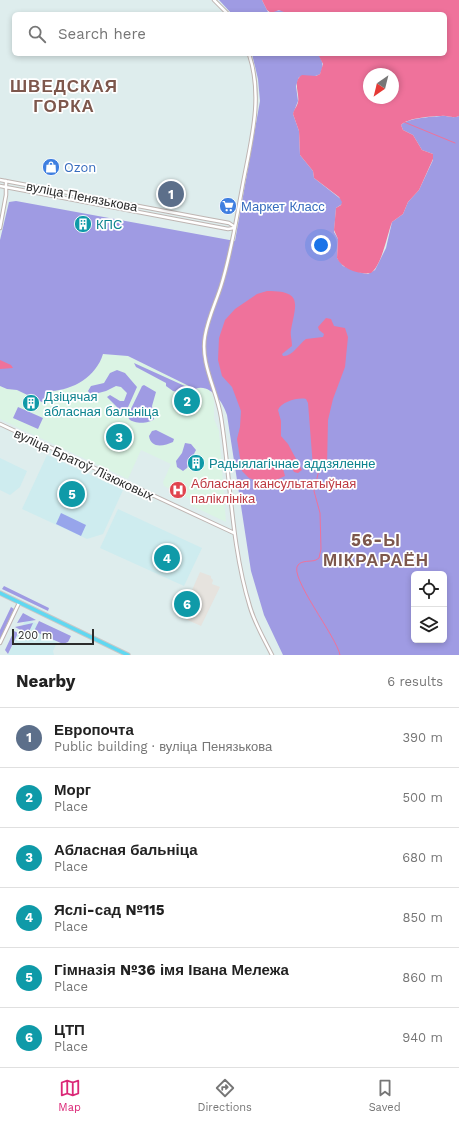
<!DOCTYPE html>
<html lang="en">
<head>
<meta charset="utf-8">
<style>
	body { margin:0; font-family:"Work Sans",sans-serif; background:#f6f6f6; color:#222 }
	.controls { position:absolute; right:12px; bottom:12px; display:grid; overflow:hidden; border-radius:6px; box-shadow:0 2px 6px #0003 }
	.controls button { width:36px; height:36px; display:grid; place-items:center; padding:0; border:0; border-bottom:1px solid #e0e0e0; background:#fff; color:#222; font:20px sans-serif }
	.compass { position:absolute; left:363px; top:68px; width:36px; height:36px; border-radius:50%; background:#fff; box-shadow:0 2px 6px #0003; rotate:215deg }
	.scale { position:absolute; left:12px; bottom:10px; width:82px; box-sizing:border-box; padding-left:4px; border:2px solid #2c2c2c; border-top:0; font-size:11px; line-height:14px; white-space:nowrap; color:#2c2c2c; -webkit-text-stroke:3px #fff; paint-order:stroke }
	.you { position:absolute; left:321px; top:245px; width:14px; height:14px; margin:-10px; border:3px solid #fff; border-radius:50%; background:#1a73e8; box-shadow:0 0 0 6px #1a73e833 }
	.badge { display:grid; place-items:center; width:26px; height:26px; border-radius:50%; background:#db2777; color:#fff; font-size:13px; font-weight:700 }
	.pin { position:absolute; translate:-50% -50%; border:2px solid #fff; box-shadow:0 1px 4px #0006 }
	.list { margin:0; padding:0; list-style:none }
	h2 { display:flex; justify-content:space-between; align-items:center; height:52px; margin:0; padding:0 16px; font-size:17px }
	h2 small { font-size:13px; font-weight:400; color:#767676 }
	.list li { display:grid; grid-template-columns:26px 1fr auto; gap:12px; align-items:center; box-sizing:border-box; height:60px; padding:0 16px; border-top:1px solid #e0e0e0 }
	.list b { display:block; font-size:15px; white-space:nowrap }
	.list p { margin:0; font-size:13px; white-space:nowrap; color:#767676 }
	.list em { font-size:13px; font-style:normal; color:#767676 }
	.icon { flex:none; width:22px; height:22px; fill:none; stroke:currentColor; stroke-width:2; stroke-linecap:round; stroke-linejoin:round }
	.map { position:relative; flex:none; width:459px; height:655px; overflow:hidden }
	.search { position:absolute; background:#fff; box-shadow:0 2px 6px #0003; left:12px; right:12px; top:12px; height:44px; display:flex; align-items:center; gap:10px; box-sizing:border-box; padding:0 14px; border-radius:6px; color:#767676; font-size:15px }
	.sheet { height:412px; background:#fff }
	nav { display:flex; justify-content:space-around; align-items:center; box-sizing:border-box; height:56px; border-top:1px solid #e0e0e0; background:#fff; font-size:11px; color:#767676 }
	nav a { display:grid; justify-items:center; gap:2px }
	nav .on { color:#db2777 }
	.map>svg:first-child { display:block }
	.industrial { fill:#e6e3de }
	.education { fill:#ceecef }
	.medical { fill:#dbf4e4 }
	.green { fill:#9f9be3; fill-rule:evenodd }
	.pitch { fill:#97a5eb }
	.water { fill:#ef729b; fill-rule:evenodd }
	.lines { fill:none; stroke-linecap:round; stroke-linejoin:round }
	.stream { stroke:#ef729b; stroke-width:1 }
	.minor-casing { stroke:#bfb5b2; stroke-width:4.5 }
	.major-casing { stroke:#c8c8c8; stroke-width:5.5 }
	.minor { stroke:#fff; stroke-width:2.5 }
	.major { stroke:#60d8f1; stroke-width:3.5 }
	.labels { text-anchor:middle; stroke-width:3.5; stroke-linejoin:round; paint-order:stroke }
	.shop-label { font-size:13px; fill:#366cbe; stroke:#fff; text-anchor:start }
	.street-label { font-size:13px; fill:#2c2c2c; stroke:#fff }
	.culture-label { font-size:13px; fill:#0d838f; stroke:#fff; text-anchor:start }
	.health-label { font-size:13px; fill:#be3a42; stroke:#fff; text-anchor:start }
	.district-label { font-size:17px; font-weight:bold; letter-spacing:1px; fill:#7d574c; stroke:#fff }
</style>
</head>
<body>
<div class="map">
<svg width="459" height="655" viewBox="0 0 459 655">
	<rect width="100%" height="100%" fill="#deeded"/>
	<path class="industrial" d="M200,572l11,4v2l2,2 -1,4 8,3 -19,39 -18,-8 7,-17 -2,-2z"/>
	<path class="education" d="M47,455l76,35 -20,44 -16,5 -65,-30z
		M0,458l27,13 -7,16 -10,8 -10,-5z
		M118,509l84,39 -18,38 -84,-38z
		M26,618l34,18 -7,15 1,4h-46z"/>
	<path class="medical" d="M103,354l24,2 68,33 6,-2 8,2 5,12v18l5,12 7,91 -36,-17 2,-5 -28,-14 -1,-4 8,-18 -30,-14 -13,29 -128,-60v-39z"/>
	<path class="green" d="M219,0h43l6,12 14,-2 7,4h-57z
		M252,54h66c5,7 6,12 2,20 -6,4 -14,1 -21,3l-3,9 2,15 -5,13 6,17 1,24 13,16 1,7 28,22v4l-6,4 -2,24 4,7 -1,19 6,8 19,7 6,1 7,-4 11,-22 6,-26 11,-8 5,-12 11,-12 14,-30v-6l-11,-4 -9,-15 -10,-5 -2,-5c7,-7 30,-8 40,-9 6,-1 11,3 18,0v539h-176l-19,-40 -13,-44 -24,-156c-4,-13 -17,-32 -32,-26l-67,-33 -25,-2c-7,23 -30,36 -52,37l-4,12h-3l-27,-13 -10,-1 -7,-3v-146l9,-38 7,-1 219,40 25,-140 -2,-22zM414,574h30v66h-30z
		M134,363l53,24 2,5 -3,2 -13,-3 -7,-5v-3l-30,-16z
		M117,370l8,3 12,14 -12,27 -4,3 -4,-2v-8l-10,-10 3,-2 10,6h4l3,-8 -6,-6 -5,-1 -10,5 -15,4 -3,-4 3,-5 13,-3 6,-10z
		M144,385l12,7 -4,14 2,13c-5,5 -20,5 -25,0l-1,-4 14,-29z
		M18,407l25,11 -5,11 -25,-11z
		M156,430l18,9 -1,3c-9,4 -22,7 -24,-6l3,-5z
		M185,443l6,1 5,6 -9,18 -4,3 -6,-4 -1,-6 6,-8z
		M4,586l45,22 -1,3 -46,-22z
		M11,607l3,2 -14,30v-9z
		M23,613l13,7 -19,3z
		M39,621l32,15 -3,6 -5,2 -29,-13z
		M33,623l-5,11 -13,-7z
		M14,631l4,2 -10,21 -3,-4z"/>
	<path class="pitch" d="M61,513l25,12 -5,11 -25,-12z"/>
	<path class="water" d="M262,0h197v116c-7,3 -11,-1 -18,0 -10,0 -34,2 -40,9l2,5 10,5 9,15 11,4v5l-14,31 -11,12 -5,12 -11,8c-5,13 -10,43 -21,51 -12,2 -29,-4 -34,-15l1,-19 -4,-9 2,-22 5,-3 1,-3 -3,-5 -25,-19 -1,-7 -13,-16 -1,-24 -6,-17c1,-5 4,-7 5,-12 2,-8 -6,-21 4,-27l14,1 4,-2 3,-10 -5,-10h127v-40h-156l-10,-4 -8,3 -4,-3zM369,74h24v24h-24z
		M267,291c36,0 29,12 24,39 -1,5 1,10 1,16l-10,8 1,2c9,1 16,-12 23,-17l17,-2 1,-3 -5,-4 -1,-3 8,-9 5,1 3,7 11,2 3,9 -3,30 -12,32 -5,21 -1,46 -10,4 -4,-3 -5,-64 -2,-4c-8,-2 -25,3 -28,11l3,11v15l7,8 14,26 -4,3 -4,-1 -5,-9 -4,-2 -3,4 3,11 -11,5h-17l-8,-3 -7,-7 -5,-32 3,-12 1,-16 -9,-24 -10,-11 -4,-16 1,-22 6,-18 10,-11 22,-15z
		M0,360l11,5 2,3 -13,1z"/>
	<g class="lines">
		<path class="stream" d="M404,122l51,21
			M319,470l-5,21 6,22 1,36 -2,9 -3,2c-5,2 -14,0 -18,5 -10,11 39,72 42,90"/>
		<defs>
			<path id="minor" d="M214,0l14,14
				M249,54c15,45 1,90 -7,135 -6,32 -11,65 -21,97 -5,16 -13,32 -16,50 -5,28 12,54 16,81 10,64 10,128 29,190 5,17 14,32 22,48
				M0,180l207,39 22,4 6,4
				M0,186l228,43 6,-1
				M0,228l6,-33v-14
				M0,424l234,109
				M0,643l19,-40"/>
			<path id="major" d="M0,593l128,62"/>
		</defs>
		<use href="#minor" class="minor-casing"/>
		<use href="#major" class="major-casing"/>
		<use href="#minor" class="minor"/>
		<use href="#major" class="major"/>
	</g>
	<defs>
		<symbol id="shop-disc" viewBox="-11 -11 22 22"><circle r="9.5" fill="#3f7fe0" stroke="#fff"/><path d="M-5-2.5h2.3a2.7 3.5 0 0 1 5.4 0H5L5.5 6h-11ZM-1.5-2.5h3a1.5 2.3 0 0 0-3 0Z" fill="#fff"/></symbol>
		<symbol id="supermarket-disc" viewBox="-11 -11 22 22"><circle r="9.5" fill="#3f7fe0" stroke="#fff"/><path d="M-6-5.5h2.5l.6 2H6L4.5 2H-2.5L-4.4-4H-6ZM-1.5 3.2a1.3 1.3 0 1 0 .1 0ZM3 3.2a1.3 1.3 0 1 0 .1 0Z" fill="#fff"/></symbol>
		<symbol id="building-disc" viewBox="-11 -11 22 22"><circle r="9.5" fill="#0f9aa8" stroke="#fff"/><path d="M-4-6H4V6H1V3H-1V6H-4ZM-2.5-4.3h1.7v1.8h-1.7ZM.8-4.3h1.7v1.8H.8ZM-2.5-1h1.7V.8h-1.7ZM.8-1h1.7V.8H.8Z" fill="#fff"/></symbol>
		<symbol id="hospital-disc" viewBox="-11 -11 22 22"><circle r="9.5" fill="#e0444e" stroke="#fff"/><path d="M-5-5h3v3.5h4V-5h3V5h-3V1.5h-4V5h-3Z" fill="#fff"/></symbol>
	</defs>
	<g fill-rule="evenodd">
		<use href="#shop-disc" x="41" y="157" width="20" height="20"/>
		<use href="#supermarket-disc" x="218" y="196" width="20" height="20"/>
		<use href="#building-disc" x="73" y="214" width="20" height="20"/>
		<use href="#building-disc" x="21" y="393" width="20" height="20"/>
		<use href="#building-disc" x="186" y="453" width="20" height="20"/>
		<use href="#hospital-disc" x="168" y="480" width="20" height="20"/>
	</g>
	<g class="labels">
		<g class="shop-label">
			<text x="64" y="172">Ozon</text>
			<text x="241" y="211">Маркет Класс</text>
		</g>
		<g class="street-label">
			<text transform="translate(82 196) rotate(11)" y="5">вуліца Пенязькова</text>
			<text transform="translate(84 464) rotate(25)" y="5">вуліца Братоў Лізюковых</text>
		</g>
		<g class="culture-label">
			<text x="96" y="229">КПС</text>
			<text x="44" y="401">Дзіцячая<tspan x="44" dy="15">абласная бальніца</tspan></text>
			<text x="209" y="468">Радыялагічнае аддзяленне</text>
		</g>
		<g class="health-label">
			<text x="191" y="488">Абласная кансультатыўная<tspan x="191" dy="15">паліклініка</tspan></text>
		</g>
		<g class="district-label">
			<text x="64" y="92">ШВЕДСКАЯ<tspan x="64" dy="20">ГОРКА</tspan></text>
			<text x="376" y="546">56-Ы<tspan x="376" dy="20">МІКРАРАЁН</tspan></text>
		</g>
	</g>
</svg>
<div class="controls">
<button><svg class="icon" aria-label="locate" viewBox="0 0 24 24"><circle cx="12" cy="12" r="6"/><path d="M12 2v4M12 18v4M2 12h4M18 12h4"/></svg></button>
<button><svg class="icon" aria-label="layers" viewBox="0 0 24 24"><path d="M12 4l9 5-9 5-9-5zM3 14l9 5 9-5"/></svg></button>
</div>
<svg class="compass" viewBox="-18 -18 36 36"><path d="M0-13l5 13h-10z" fill="#e53935"/><path d="M0 13l5-13h-10z" fill="#767676"/></svg>
<div class="scale">200 m</div>
<div class="you"></div>
<div class="pin badge" style="left:171px;top:194px;background:#5c6f8a">1</div>
<div class="pin badge" style="left:187px;top:401px;background:#0f9aa8">2</div>
<div class="pin badge" style="left:119px;top:437px;background:#0f9aa8">3</div>
<div class="pin badge" style="left:167px;top:558px;background:#0f9aa8">4</div>
<div class="pin badge" style="left:72px;top:494px;background:#0f9aa8">5</div>
<div class="pin badge" style="left:187px;top:604px;background:#0f9aa8">6</div>
<div class="search"><svg class="icon" aria-label="search" viewBox="0 0 24 24"><circle cx="10" cy="10" r="6"/><path d="M15 15l6 6"/></svg>Search here</div>
</div>
<section class="sheet">
<h2>Nearby<small>6 results</small></h2>
<ul class="list">
<li><span class="badge" style="background:#5c6f8a">1</span><div><b>Европочта</b><p>Public building · вуліца Пенязькова</p></div><em>390 m</em></li>
<li><span class="badge" style="background:#0f9aa8">2</span><div><b>Морг</b><p>Place</p></div><em>500 m</em></li>
<li><span class="badge" style="background:#0f9aa8">3</span><div><b>Абласная бальніца</b><p>Place</p></div><em>680 m</em></li>
<li><span class="badge" style="background:#0f9aa8">4</span><div><b>Яслі-сад №115</b><p>Place</p></div><em>850 m</em></li>
<li><span class="badge" style="background:#0f9aa8">5</span><div><b>Гімназія №36 імя Івана Мележа</b><p>Place</p></div><em>860 m</em></li>
<li><span class="badge" style="background:#0f9aa8">6</span><div><b>ЦТП</b><p>Place</p></div><em>940 m</em></li>
</ul>
</section>
<nav>
<a class="on"><svg class="icon" aria-label="map" viewBox="0 0 24 24"><path d="M3 6l6-2 6 2 6-2v14l-6 2-6-2-6 2zM9 4v14M15 6v14"/></svg>Map</a>
<a><svg class="icon" aria-label="directions" viewBox="0 0 24 24"><path d="M12 3l9 9-9 9-9-9zM9 14v-3h6M13 9l2 2-2 2"/></svg>Directions</a>
<a><svg class="icon" aria-label="saved" viewBox="0 0 24 24"><path d="M7 4h10v16l-5-4-5 4z"/></svg>Saved</a>
</nav>
</body>
</html>
